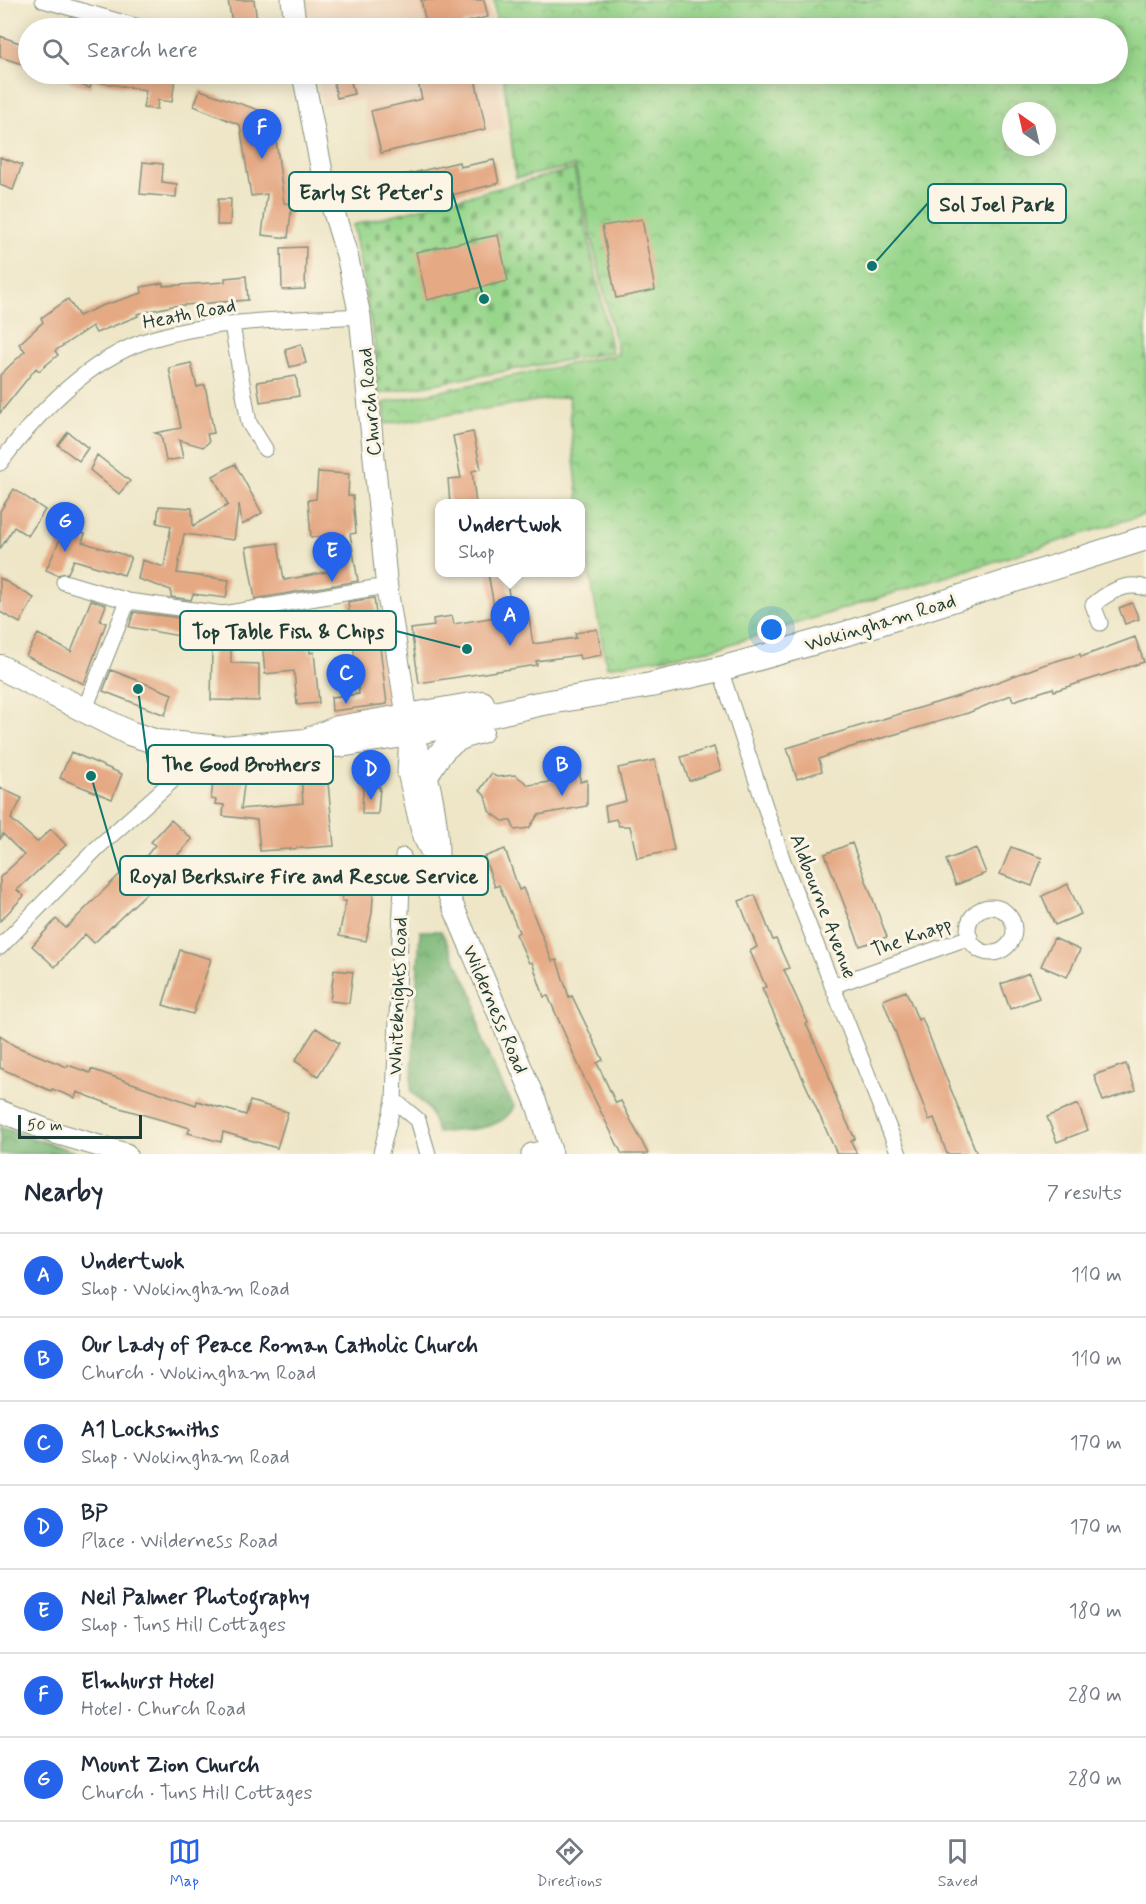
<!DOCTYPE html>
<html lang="en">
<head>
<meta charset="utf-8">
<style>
	body { margin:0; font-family:Mynerve,sans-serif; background:#f2f2f3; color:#1f2937 }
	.compass { position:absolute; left:1002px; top:102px; width:54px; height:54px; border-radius:50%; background:#fff; box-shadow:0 3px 15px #0003; rotate:326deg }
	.scale { position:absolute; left:18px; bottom:15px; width:124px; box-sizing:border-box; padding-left:6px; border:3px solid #1f3d34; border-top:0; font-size:16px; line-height:21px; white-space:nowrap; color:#1f3d34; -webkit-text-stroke:4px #fcf5e5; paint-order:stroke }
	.you { position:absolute; left:772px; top:630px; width:21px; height:21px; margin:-15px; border:4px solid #fff; border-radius:50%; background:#1a73e8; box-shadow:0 0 0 9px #1a73e833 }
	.badge { display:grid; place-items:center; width:39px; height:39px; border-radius:50%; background:#2563eb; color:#fff; font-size:20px; font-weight:700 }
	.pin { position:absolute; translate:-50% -50px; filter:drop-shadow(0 2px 3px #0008) }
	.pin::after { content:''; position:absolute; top:32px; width:21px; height:18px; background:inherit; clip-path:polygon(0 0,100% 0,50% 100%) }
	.popup { position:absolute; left:435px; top:499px; width:150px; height:78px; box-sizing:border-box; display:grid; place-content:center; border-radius:12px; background:#fff; filter:drop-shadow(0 2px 4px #0005); font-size:20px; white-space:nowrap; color:#747a83 }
	.popup b { font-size:22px; color:#1f2937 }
	.popup::after { content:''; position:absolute; left:50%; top:100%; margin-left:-12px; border:12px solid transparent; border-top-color:#fff }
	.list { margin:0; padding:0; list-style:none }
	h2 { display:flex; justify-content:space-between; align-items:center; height:78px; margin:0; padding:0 24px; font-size:26px }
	h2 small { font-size:20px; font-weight:400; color:#747a83 }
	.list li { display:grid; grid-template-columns:39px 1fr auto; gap:18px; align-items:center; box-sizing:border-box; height:84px; padding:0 24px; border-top:2px solid #e0e1e3 }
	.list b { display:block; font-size:22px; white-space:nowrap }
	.list p { margin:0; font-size:20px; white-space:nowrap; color:#747a83 }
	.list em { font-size:20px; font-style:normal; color:#747a83 }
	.icon { flex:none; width:33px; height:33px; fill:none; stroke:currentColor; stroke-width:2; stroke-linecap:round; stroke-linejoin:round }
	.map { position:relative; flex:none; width:1146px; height:1154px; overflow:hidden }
	.search { position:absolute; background:#fff; box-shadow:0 3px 15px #0003; left:18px; right:18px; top:18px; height:66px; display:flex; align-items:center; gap:15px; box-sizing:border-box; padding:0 21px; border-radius:33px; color:#747a83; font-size:22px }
	.sheet { height:666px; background:#fff }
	nav { display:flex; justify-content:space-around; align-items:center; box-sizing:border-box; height:84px; border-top:2px solid #e0e1e3; background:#fff; font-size:16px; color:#747a83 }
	nav a { display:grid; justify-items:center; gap:3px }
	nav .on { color:#2563eb }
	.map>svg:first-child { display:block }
	.built { fill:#efd6bc }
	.forest { fill:url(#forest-crowns); stroke:#4c7a56; stroke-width:1.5 }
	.cemetery { fill:url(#cemetery-stones); stroke:#5c8a60; stroke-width:1.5 }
	.park { fill:url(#park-crowns); stroke:#5c8a60; stroke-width:1.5; fill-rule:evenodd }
	.building { fill:#e5a984 }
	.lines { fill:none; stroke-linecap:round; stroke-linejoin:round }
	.street-casing { stroke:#86927e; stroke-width:17 }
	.secondary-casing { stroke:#86927e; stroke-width:23 }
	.primary-casing { stroke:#86927e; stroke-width:26 }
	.street { stroke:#fff; stroke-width:15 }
	.secondary { stroke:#fff; stroke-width:21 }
	.primary { stroke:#fff; stroke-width:24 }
	.labels { text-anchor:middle; stroke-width:6; stroke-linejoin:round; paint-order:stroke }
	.street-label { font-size:20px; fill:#1f3d34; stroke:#fcf5e5 }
	.leader { fill:none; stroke:#0f766e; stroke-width:2 }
	.callout-dot { fill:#0f766e; stroke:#fcf5e5; stroke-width:2 }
	.callout { fill:#fcf5e5; stroke:#0f766e; stroke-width:2 }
	.callout-label { font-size:21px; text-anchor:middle; font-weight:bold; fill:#1f3d34 }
</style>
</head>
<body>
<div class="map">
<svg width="1146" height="1154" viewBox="0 0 1146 1154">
	<defs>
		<pattern id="forest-crowns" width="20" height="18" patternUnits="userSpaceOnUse" patternTransform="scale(1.5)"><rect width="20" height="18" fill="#7ab778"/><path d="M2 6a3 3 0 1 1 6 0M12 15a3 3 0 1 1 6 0" fill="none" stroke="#639663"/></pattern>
		<pattern id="cemetery-stones" width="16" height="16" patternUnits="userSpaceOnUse" patternTransform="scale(1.5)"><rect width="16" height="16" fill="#98d68c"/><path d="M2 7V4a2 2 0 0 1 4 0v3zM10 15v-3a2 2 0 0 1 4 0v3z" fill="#7baf73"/></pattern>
		<pattern id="park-crowns" width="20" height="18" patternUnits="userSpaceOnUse" patternTransform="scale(1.5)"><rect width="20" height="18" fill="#98d68c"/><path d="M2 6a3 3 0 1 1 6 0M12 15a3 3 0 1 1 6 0" fill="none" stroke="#7baf73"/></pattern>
	</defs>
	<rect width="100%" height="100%" fill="#fcf5e5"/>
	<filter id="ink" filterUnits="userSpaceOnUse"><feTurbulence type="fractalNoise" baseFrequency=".0167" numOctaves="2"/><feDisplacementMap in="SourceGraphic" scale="12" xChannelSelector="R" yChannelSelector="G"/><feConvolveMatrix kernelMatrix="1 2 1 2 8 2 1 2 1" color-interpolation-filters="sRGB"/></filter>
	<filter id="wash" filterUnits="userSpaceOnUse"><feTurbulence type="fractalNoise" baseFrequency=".008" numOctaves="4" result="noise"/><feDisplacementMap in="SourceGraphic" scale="24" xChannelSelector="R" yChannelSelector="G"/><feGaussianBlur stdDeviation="1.35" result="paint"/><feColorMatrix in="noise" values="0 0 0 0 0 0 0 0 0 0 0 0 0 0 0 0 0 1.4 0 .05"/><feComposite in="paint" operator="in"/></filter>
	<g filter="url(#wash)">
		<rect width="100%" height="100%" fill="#eee6c7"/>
		<path class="built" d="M305,0h185l3,28h-183z
			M317,74h181l6,55 -131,29 -11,-59 -40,7z"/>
		<path class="forest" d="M420,931h21l33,66 7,40 13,33 20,36c-11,26 -51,23 -76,27l-9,-23 -18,-19z
			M0,1127l81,27h-81z"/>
		<path class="cemetery" d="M574,169l38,183 -234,42 -4,-18 1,-30 -22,-121z"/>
		<path class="park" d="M494,0h652v514l-431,135 -108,18c-18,-92 -33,-179 -38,-271l-183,28 -2,-21 234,-49 -43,-188 -59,12 -13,-104h615v-46h-621zM1011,111h36v36h-36z"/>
		<g id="blocks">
			<path class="building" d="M228,0h26l4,28h-25z
				M421,0h63l4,17 -26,6 1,5h-36z
				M0,36l28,10v20l-28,-9z
				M55,74h88l32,4 -3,24 -14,-2 -1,9 -14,-1 3,-18 -54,-9 -2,7 -35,-11z
				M332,74h17l5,20 -17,4z
				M416,74h58l12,55 -105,24 -10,-42 51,-12z
				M200,90l73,25 11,88 8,1 -4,34 -26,-3 5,-41 -16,2 -11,-71 -46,-19z
				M0,157l22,8 -9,25 -13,-5z
				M494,160l5,23 -91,23 -8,-30 59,-14 1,5z
				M143,162l20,2 -1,18 15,2 -1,13 -36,-3z
				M218,199h13l-1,26h-13z
				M642,219l13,71 -39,8 -14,-72z
				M498,235l10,46 -81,19 -11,-48z
				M306,247l-1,42 -23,1 -1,-42z
				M246,276l2,24 -76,6 -35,8 1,2 -42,17 -4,-7 -37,25 3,4 -19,16 -3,-3 -36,45v-38l25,-24 -6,-7 24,-22 -2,-4 27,-19 11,17 22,-10 41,-13 -1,-6 22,-4v3l62,-4v-4z
				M301,344l5,19 -16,4 -5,-18z
				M191,363l6,24 8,-2 9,48 -7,1 2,8 -6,5 -24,-7 4,18 -17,3 -5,-26 -6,-2 26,-5 -12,-60z
				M296,376l3,20 -39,6 -3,-20z
				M68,432l20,16 -9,13 -21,-16z
				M473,432l8,37 -9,2 4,33h-26l-2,-25 13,-1 -8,-42z
				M97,455l33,26 -11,13 -29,-24z
				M235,464l27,49 -20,12 -3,-21 -5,36 -50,-6 -7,39 52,7 -3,18 -33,-4 -2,6 -20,-3v-7l-33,-11 4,-19 22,7 7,-41 -14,-3 2,-17 33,2 1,18 35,-21 -15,-29z
				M318,472l31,2 -1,22h5l3,37 -6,1 8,47 -103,18 -9,-52 32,-4 6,37 53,-10 -6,-34 -20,1 -3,-37 8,-1z
				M14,489l31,21 -17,26 -14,-9 -14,22v-38z
				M65,528l20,6 -3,8 49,15 -7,18 -50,-15 -6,13 -11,2 -11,-5z
				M488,573h17l9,48 15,-3 4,26 43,-6 -1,-5 22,-4 5,26 -22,4 -1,-4 -43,6 1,4 -118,18 -8,-54 23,-3 -1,-7 19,-3 2,8 42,-7z
				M0,578l34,20 -14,25 -20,-11z
				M374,598l13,106 -55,7 -1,-14 28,-3 -11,-92z
				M91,600l15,5 -6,16 6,2 -22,61 -58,-28 12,-22 33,18z
				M1132,603l7,16 -14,5 -6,-16z
				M306,610l4,43 4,-1 5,51 -22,2 -3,-34 -29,3 -5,-56z
				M134,612l54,7 -3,18 -56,-10z
				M1135,637l9,25 -90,29 -1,-3 -40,13 -2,-6 -43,18 -120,35 -29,11 3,12 -25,8 -10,-31 175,-53 84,-31 34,-10 1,3z
				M212,649h19v14l28,1v37l-48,-1z
				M111,670l61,24 -7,21 -62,-24z
				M714,747l7,23 -32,11 -8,-24z
				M71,752l51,22 -10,25 -52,-21z
				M655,760l19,90 -37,8 -7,-32h-11l-3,-7 -9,2 -2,-15 21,-5 -8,-33z
				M580,771v11l7,-2v26l-49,9 -9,13 -14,2 -4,-9h-8l-14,-10 -4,-15 -5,-6 11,-16 6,3 18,-2 14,10 28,-4 -1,-5z
				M327,773l7,73 -74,5 -3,-31 -34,-4 1,-11 -9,-1 1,-4 -5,-1 3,-25 31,3 -4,32 62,-6 -2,-28z
				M363,786l17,1 -2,27h-16z
				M0,788l22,10 -11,21 26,23 14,-13 15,16 -49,45 7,6 -24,25v-44l24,-22 -21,-21 -3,6z
				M171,820l21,19 -25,28 1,1 -12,16 -62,59 -9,-9 -30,33 -23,-21 24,-27 10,9 55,-55 6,7 28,-35 -4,-3z
				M852,843l35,94 -27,9 -35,-92z
				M1011,847l31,11 -10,28 -32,-12z
				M976,848l10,25 -30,12 -10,-25z
				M505,849l14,41 4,-2 29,73 5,-1 12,37 3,-1 31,64 -6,3 19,40 5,-2 27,53h-26l-37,-74 -37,-84 -4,1 -12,-35 -3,1 -13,-29 3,-2 -20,-47 -4,2 -11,-30z
				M346,862l29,3 -3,48 -6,28 -27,-5 7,-35h-4z
				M1068,884l13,30 -26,11 -13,-29z
				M755,895l18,45 3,-1 13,29 -5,2 24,53 -2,1 20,43 12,36 17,36 -4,2 6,13h-20l-75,-166 4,-1 -16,-36 7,-4 -18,-46z
				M1054,938l26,12 -13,27 -26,-11z
				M180,950l31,9 -18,55 -30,-9z
				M334,970l19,2 -4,31 -19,-2z
				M1029,973l10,25 -29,11 -9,-25z
				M906,991l12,29 4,-2 55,136h-30l-13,-36 -5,2 -46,-120z
				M316,1028l23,15 -21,33 -23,-15z
				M0,1036l15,10 52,21 1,-2 22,8 1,-4 105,36 1,-4 49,14 4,-14 38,11 -11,36 -54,-16 -2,10 -33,-9 2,-5 -70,-20 -43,-16 -2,6 -23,-9 -1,2 -51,-23z
				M1126,1064l10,26 -33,11 -9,-26z
				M1078,1104l10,26 -31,12 -10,-25z"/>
		</g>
	</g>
	<g filter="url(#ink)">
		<use href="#blocks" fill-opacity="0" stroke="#86927e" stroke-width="1.5"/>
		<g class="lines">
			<defs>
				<path id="street" d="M43,0l99,28
					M286,74h17
					M232,325l17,98 16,26
					M0,463c38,-51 92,-107 155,-125 65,-19 138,-18 205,-22
					M64,582l64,19
					M1100,623l-7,-18c14,-12 34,-24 53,-17
					M720,669l63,192 116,293
					M84,711l44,-110 95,13 151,-26 13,1
					M968 930a23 23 0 1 1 46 0a23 23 0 1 1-46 0Z
					M0,947l97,-99 74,-66 9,-12 6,-24
					M832,986l138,-49
					M394,1100l24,20 10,34
					M381,1153l13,-53 9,-244"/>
				<path id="secondary" d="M292,0l4,28
					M303,74l20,103 24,78 13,61 27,273 23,145c20,35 29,90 28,130
					M410,734l-2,38 15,64 15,28 13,37 86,204 15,49
					M0,1111l52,21 74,22
					M532,1154l18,-4"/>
				<path id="primary" d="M0,667l129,66 28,9 65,6 84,-7 34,4 70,-11 128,-30 113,-19 69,-16 128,-36 298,-95
					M308,740l30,-12 144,-25
					M426,776c15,-27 24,-38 55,-45"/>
			</defs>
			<use href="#street" class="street-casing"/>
			<use href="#secondary" class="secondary-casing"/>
			<use href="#primary" class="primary-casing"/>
			<use href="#street" class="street"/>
			<use href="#secondary" class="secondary"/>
			<use href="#primary" class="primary"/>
		</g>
	</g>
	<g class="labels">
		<g class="street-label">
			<text transform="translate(189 313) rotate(-11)" y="7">Heath Road</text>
			<text transform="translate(369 402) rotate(-95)" y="7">Church Road</text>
			<text transform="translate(880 622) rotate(-17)" y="7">Wokingham Road</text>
			<text transform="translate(824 906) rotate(69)" y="7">Aldbourne Avenue</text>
			<text transform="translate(911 936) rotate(-20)" y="7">The Knapp</text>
			<text transform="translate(397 996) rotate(-88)" y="7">Whiteknights Road</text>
			<text transform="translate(496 1009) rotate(67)" y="7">Wilderness Road</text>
		</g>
	</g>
	<path class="leader" d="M484 299L452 191M872 266L928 203M467 649L396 631M138 689L148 764M91 776L120 875"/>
	<g class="callout-dot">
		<circle cx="484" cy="299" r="6"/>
		<circle cx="872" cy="266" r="6"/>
		<circle cx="467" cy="649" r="6"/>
		<circle cx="138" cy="689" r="6"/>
		<circle cx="91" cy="776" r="6"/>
	</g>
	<g class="callout">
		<rect x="289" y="172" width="163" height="39" rx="6"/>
		<rect x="928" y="184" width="138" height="39" rx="6"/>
		<rect x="180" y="611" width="216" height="39" rx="6"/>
		<rect x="148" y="745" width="185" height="39" rx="6"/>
		<rect x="120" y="856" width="368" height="39" rx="6"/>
	</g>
	<g class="callout-label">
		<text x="371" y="199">Early St Peter's</text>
		<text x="997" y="211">Sol Joel Park</text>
		<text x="288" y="638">Top Table Fish &amp; Chips</text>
		<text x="241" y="771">The Good Brothers</text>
		<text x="304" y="883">Royal Berkshire Fire and Rescue Service</text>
	</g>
</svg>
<svg class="compass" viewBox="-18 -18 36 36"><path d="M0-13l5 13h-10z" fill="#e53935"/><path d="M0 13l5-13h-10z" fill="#747a83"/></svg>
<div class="scale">50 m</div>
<div class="you"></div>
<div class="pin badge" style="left:510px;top:646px">A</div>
<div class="popup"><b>Undertwok</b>Shop</div>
<div class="pin badge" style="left:562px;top:796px">B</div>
<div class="pin badge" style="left:346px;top:704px">C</div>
<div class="pin badge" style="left:371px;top:800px">D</div>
<div class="pin badge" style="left:332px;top:582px">E</div>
<div class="pin badge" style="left:262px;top:159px">F</div>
<div class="pin badge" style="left:65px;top:552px">G</div>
<div class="search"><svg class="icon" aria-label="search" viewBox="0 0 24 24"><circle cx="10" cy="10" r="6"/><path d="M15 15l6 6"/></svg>Search here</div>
</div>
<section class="sheet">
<h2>Nearby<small>7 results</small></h2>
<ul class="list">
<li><span class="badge">A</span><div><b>Undertwok</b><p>Shop · Wokingham Road</p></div><em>110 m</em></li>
<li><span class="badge">B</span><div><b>Our Lady of Peace Roman Catholic Church</b><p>Church · Wokingham Road</p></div><em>110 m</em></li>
<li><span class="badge">C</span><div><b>A1 Locksmiths</b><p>Shop · Wokingham Road</p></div><em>170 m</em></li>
<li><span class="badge">D</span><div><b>BP</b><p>Place · Wilderness Road</p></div><em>170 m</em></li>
<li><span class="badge">E</span><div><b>Neil Palmer Photography</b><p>Shop · Tuns Hill Cottages</p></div><em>180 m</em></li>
<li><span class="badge">F</span><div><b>Elmhurst Hotel</b><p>Hotel · Church Road</p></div><em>280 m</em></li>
<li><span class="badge">G</span><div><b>Mount Zion Church</b><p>Church · Tuns Hill Cottages</p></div><em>280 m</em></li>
</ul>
</section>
<nav>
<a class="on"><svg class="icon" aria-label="map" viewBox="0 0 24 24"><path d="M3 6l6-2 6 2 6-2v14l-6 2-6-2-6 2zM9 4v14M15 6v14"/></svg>Map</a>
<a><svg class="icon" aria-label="directions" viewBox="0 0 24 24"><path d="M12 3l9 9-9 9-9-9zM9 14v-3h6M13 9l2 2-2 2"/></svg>Directions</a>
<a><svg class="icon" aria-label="saved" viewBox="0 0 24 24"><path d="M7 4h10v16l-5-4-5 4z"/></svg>Saved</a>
</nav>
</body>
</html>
